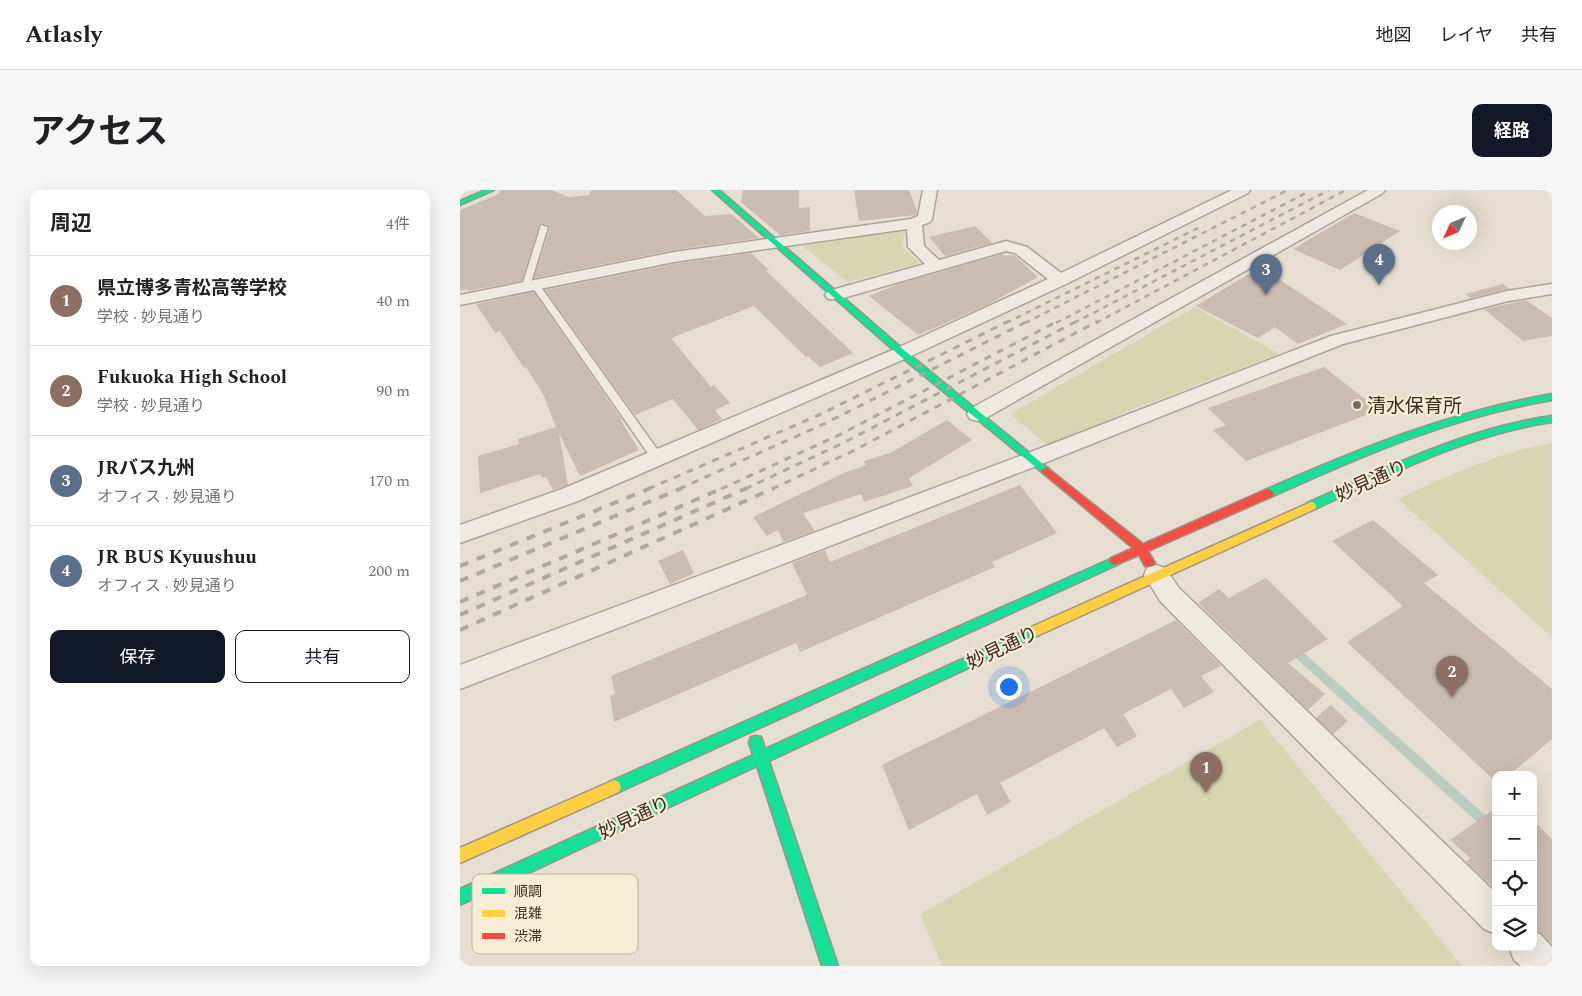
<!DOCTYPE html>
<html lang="ja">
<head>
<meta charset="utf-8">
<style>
	body { margin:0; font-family:Spectral,"Noto Sans JP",serif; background:#f6f6f6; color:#202124 }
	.controls { position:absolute; right:15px; bottom:15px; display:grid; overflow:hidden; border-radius:10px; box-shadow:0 5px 20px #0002 }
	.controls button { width:45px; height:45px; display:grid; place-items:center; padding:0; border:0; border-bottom:1px solid #e0e0e0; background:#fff; color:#202124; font:25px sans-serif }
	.compass { position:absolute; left:972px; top:15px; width:45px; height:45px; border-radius:50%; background:#fff; box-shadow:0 5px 20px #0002; rotate:226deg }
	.you { position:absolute; left:548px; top:496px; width:18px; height:18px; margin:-12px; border:4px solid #fff; border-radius:50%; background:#1a73e8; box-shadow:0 0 0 8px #1a73e833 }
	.badge { display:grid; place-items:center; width:32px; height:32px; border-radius:50%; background:#111827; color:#fff; font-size:16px; font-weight:700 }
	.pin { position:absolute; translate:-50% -41px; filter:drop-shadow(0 1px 2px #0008) }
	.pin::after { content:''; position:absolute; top:26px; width:18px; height:15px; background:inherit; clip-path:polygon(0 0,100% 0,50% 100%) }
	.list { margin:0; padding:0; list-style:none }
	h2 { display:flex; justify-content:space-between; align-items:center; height:65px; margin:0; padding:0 20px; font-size:21px }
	h2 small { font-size:16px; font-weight:400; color:#757577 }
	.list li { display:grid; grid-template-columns:32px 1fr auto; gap:15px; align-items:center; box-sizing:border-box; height:90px; padding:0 20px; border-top:1px solid #e0e0e0 }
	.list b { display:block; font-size:19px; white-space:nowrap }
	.list p { margin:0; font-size:16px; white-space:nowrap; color:#757577 }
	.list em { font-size:16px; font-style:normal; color:#757577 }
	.actions { display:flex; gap:10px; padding:15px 20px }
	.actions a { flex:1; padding:11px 0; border:1px solid #111827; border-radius:10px; text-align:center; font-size:18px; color:#111827 }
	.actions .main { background:#111827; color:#fff }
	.icon { flex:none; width:28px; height:28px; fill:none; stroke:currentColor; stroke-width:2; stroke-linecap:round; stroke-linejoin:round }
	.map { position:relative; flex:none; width:1092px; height:776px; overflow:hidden; border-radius:10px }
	header { display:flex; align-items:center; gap:30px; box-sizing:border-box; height:70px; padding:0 25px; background:#fff; border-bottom:1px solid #e0e0e0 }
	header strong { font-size:24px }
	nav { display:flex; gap:28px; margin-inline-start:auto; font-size:18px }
	.intro { display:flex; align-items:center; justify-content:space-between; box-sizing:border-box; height:120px; padding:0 30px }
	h1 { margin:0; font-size:35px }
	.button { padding:12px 22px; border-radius:10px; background:#111827; color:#fff; font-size:18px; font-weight:700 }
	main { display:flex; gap:30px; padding:0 30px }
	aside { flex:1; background:#fff; border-radius:10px; box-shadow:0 5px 20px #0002 }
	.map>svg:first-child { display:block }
	.green { fill:#d7d6b2 }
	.water { fill:#bacbc1 }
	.building { fill:#cabcb0 }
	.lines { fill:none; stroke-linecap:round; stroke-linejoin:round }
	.lane-casing { stroke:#aca398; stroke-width:3 }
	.street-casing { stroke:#aca398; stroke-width:3 }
	.fast-casing { stroke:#9b9388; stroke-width:3 }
	.slow-casing { stroke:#9b9388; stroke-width:3 }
	.jam-casing { stroke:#9b9388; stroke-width:3 }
	.lane { fill:#eeeae1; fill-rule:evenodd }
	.street { fill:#eeeae1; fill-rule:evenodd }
	.fast { fill:#16e098; fill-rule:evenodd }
	.slow { fill:#ffcf43; fill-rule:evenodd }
	.jam { fill:#f24e42; fill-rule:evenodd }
	.rail-far2 { stroke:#aea8a1; stroke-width:2.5; stroke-dasharray:5.5 5.5; stroke-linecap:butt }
	.rail-far1 { stroke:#aea8a1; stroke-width:3; stroke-dasharray:7 7; stroke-linecap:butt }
	.rail { stroke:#aea8a1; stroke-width:4; stroke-dasharray:9 9; stroke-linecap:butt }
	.poi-dot { fill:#786a5d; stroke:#f7ecd6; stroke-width:2 }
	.labels { text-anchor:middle; stroke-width:4.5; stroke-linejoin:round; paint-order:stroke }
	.poi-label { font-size:19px; fill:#3c2c1f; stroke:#f7ecd6; text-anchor:start }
	.street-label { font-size:19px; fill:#3c2c1f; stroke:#f7ecd6 }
	.key { fill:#f7ecd6; stroke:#bfb29f; stroke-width:1 }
	.key-label { font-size:14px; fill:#3c2c1f }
</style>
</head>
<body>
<header>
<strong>Atlasly</strong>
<nav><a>地図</a><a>レイヤ</a><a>共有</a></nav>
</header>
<div class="intro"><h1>アクセス</h1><a class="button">経路</a></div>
<main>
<aside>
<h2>周辺<small>4件</small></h2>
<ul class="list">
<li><span class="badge" style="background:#8d6e63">1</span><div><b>県立博多青松高等学校</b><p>学校 · 妙見通り</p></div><em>40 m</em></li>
<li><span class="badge" style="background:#8d6e63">2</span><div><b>Fukuoka High School</b><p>学校 · 妙見通り</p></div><em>90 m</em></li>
<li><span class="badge" style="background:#5c6f8a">3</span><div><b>JRバス九州</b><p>オフィス · 妙見通り</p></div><em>170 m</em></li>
<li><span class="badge" style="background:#5c6f8a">4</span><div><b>JR BUS Kyuushuu</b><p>オフィス · 妙見通り</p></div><em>200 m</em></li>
</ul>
<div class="actions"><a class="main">保存</a><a>共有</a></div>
</aside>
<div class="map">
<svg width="1092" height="776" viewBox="0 0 1092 776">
	<rect width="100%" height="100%" fill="#e6ded0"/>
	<path class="green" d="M447,37l-6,19 19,17 -72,19 -50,-39z
		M735,117l84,47 -151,57 -78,36 -40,-33z
		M1092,253v194l-154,-138c49,-23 100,-47 154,-56z
		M800,530l202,246h-520l-22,-52z"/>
	<path class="water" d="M806,429l230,206v14l-238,-215z"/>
	<path class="building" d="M41,0h50l18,7 20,-2 2,-5h85l29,26 26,-2 28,24 -85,12 -140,28 16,-50 -1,-3 -9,-2 -18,58 -54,10 -1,-2 -7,2v-81l37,-15z
		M283,0h56v18l11,-1v24l-30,4 -39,-33z
		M394,0h55l8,21 -1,4 -57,6z
		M894,23l46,18 -60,39 -47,-21z
		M515,36l17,17 -47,13 -16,-19z
		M291,63l18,17 -3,1 87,82 -33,14 -12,-11 -2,1 -52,-51 -83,32 40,49 3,-2 16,18 -15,7 7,9 -24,11 -25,-31 -38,16 -90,-125 129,-26z
		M542,64l2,2 10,-1 24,22 -51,28 -69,30 -49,-39 29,-12z
		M800,77l87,57 -49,20 -23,-17 -17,11 -62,-32z
		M1043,94l7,5 -39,9 -6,-4z
		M74,102l88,128 -1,1 18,29 -59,26 -21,-43 9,52 -15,5 -7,-13 -4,1 -2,-4 -60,19 -2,-37 41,-12 -1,-5 38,-12 -12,-31 -18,-29 -2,1 -24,-37 -5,2 -19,-29z
		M1066,110l26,18v18l-29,5 -39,-32z
		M864,177l55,43 -133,51 -33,-31 13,-5 -18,-17z
		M487,230l25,20 -63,38 4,8 -49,16 -3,-8 -58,19 12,18 -32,11 -5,-12 -11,6 -14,-19 93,-45 20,-7 -2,-4 26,-8z
		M560,295l37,48 -65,29 3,5 -195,85 -4,-9 -182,79 -4,-26 5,-2 -4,-18 196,-81 -15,-32 33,-13 5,12z
		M913,330l65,55 -14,8 128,106v50l-43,36h-13v7l-149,-140 56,-36 -71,-65z
		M223,360l11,23 -24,11 -12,-23z
		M806,388l62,61 -40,24 37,31 -17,16 -110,-107 21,-14 10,9z
		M716,430l45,46 -20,10 13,16 -30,16 -13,-19 -48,25 14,22 -20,11 -13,-19 -104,55 11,19 -24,13 -10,-21 -68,36 -27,-65z
		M871,515l17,16 -15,13 -17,-16z
		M1036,618v82l-30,-28 4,-4 -20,-18z
		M1073,630l19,19v105l-11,-11 -8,-3z"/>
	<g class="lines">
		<defs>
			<path id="lane" d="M81,35l7,2 -18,59 -7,2 -1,-2z
				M72,93h6l124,173 1,3 -1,3h-8l-123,-177z"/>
			<path id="street" d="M463,0h14l-5,29 -2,3 -8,3 2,21 15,14 67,-19 21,6 34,26 171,-83h18l-2,3 -182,91 -157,73 -331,144 -118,42v-18l102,-36 333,-140 153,-70 -33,-26 -9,-2 -166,48h-12l-3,-4 3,-4 97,-27 -17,-17 -1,-18 -233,33 -214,43v-10l214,-43 237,-33 7,-3z
				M908,0h17l-2,3 -399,226 -7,2 -7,-2 -3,-5 3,-5z
				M1092,94v10l-44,7 -165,43 -304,121 -579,224v-24l563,-210 308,-119 176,-45z
				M696,375l9,3 14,20 317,305v41l-12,-5 -323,-327 -17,-27 3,-7z
				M1073,742l7,2 12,13v19h-31l-7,-6 -5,-13h24z"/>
			<path id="fast" d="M26,0h8l-34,15v-4z
				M252,0h7l186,161 144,118 2,2 -2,2h-6l-144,-118z
				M1092,204v6c-101,17 -186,54 -279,96l-4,1 -5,-4 1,-3c96,-42 184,-78 287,-96z
				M1092,226v6c-83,12 -161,52 -237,87l-4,1 -5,-4 1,-3c79,-35 159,-75 245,-87z
				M655,367l4,1 2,3 -2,3 -500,228 -5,2 -5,-2 -2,-5 2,-5z
				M575,436l4,1 2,4 -2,4 -270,126 69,205h-16l-65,-200 -297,139v-16l293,-134 -4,-13 2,-5 5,-1 5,1 4,12z"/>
			<path id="slow" d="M851,312l4,1 1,3 -1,3 -276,126 -4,1 -4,-1 -2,-4 2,-4z
				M154,590l5,2 2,5 -2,5 -159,71v-15z"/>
			<path id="jam" d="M586,277l97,77 122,-54 4,-1 5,4 -1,3 -125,55 7,12 -2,3h-8l-6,-11 -24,10 -4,-1 -2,-3 2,-3 22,-10 -90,-75 -2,-2 2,-2z"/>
		</defs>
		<use href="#lane" class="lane-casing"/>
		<use href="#street" class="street-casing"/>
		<use href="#fast" class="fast-casing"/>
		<use href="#slow" class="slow-casing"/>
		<use href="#jam" class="jam-casing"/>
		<use href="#lane" class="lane"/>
		<use href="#street" class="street"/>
		<use href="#fast" class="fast"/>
		<use href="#slow" class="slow"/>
		<use href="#jam" class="jam"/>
		<path class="rail-far2" d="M546,133l192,-95
			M565,133l263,-133
			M596,133l250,-130
			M614,133l255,-133
			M636,133l250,-133"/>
		<path class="rail-far1" d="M188,299l171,-74 190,-94
			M219,299l147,-66 202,-102
			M261,299l118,-54 219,-114
			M285,299l98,-46 234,-122
			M312,299l83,-39 243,-129"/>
		<path class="rail" d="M0,376l191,-78
			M0,391l222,-93
			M0,412l263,-114
			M0,425l287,-127
			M0,440l314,-142"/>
	</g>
	<circle class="poi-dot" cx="897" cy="215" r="5"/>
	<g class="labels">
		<g class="poi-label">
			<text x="907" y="222">清水保育所</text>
		</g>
		<g class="street-label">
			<text transform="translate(911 290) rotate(-24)" y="7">妙見通り</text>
			<text transform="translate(542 457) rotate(-25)" y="7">妙見通り</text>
			<text transform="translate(174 627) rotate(-25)" y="7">妙見通り</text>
		</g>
	</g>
	<rect x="12" y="684" width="166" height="80" rx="8" class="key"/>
	<rect x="22" y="698" width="23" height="6" fill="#16e098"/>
	<rect x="22" y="720" width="23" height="7" fill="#ffcf43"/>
	<rect x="22" y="743" width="23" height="6" fill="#f24e42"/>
	<g class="key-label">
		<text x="54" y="706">順調</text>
		<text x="54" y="728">混雑</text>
		<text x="54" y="751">渋滞</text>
	</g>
</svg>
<div class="controls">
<button>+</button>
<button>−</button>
<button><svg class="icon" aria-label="locate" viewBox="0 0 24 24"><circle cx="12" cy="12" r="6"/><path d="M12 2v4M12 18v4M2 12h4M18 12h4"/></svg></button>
<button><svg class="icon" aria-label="layers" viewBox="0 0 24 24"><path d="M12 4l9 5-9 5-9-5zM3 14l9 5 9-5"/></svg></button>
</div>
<svg class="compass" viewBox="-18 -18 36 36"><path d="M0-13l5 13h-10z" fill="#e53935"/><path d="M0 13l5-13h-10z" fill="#757577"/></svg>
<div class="you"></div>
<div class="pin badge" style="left:746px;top:603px;background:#8d6e63">1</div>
<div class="pin badge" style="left:992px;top:507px;background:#8d6e63">2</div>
<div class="pin badge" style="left:806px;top:105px;background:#5c6f8a">3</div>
<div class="pin badge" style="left:919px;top:95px;background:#5c6f8a">4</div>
</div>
</main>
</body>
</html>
